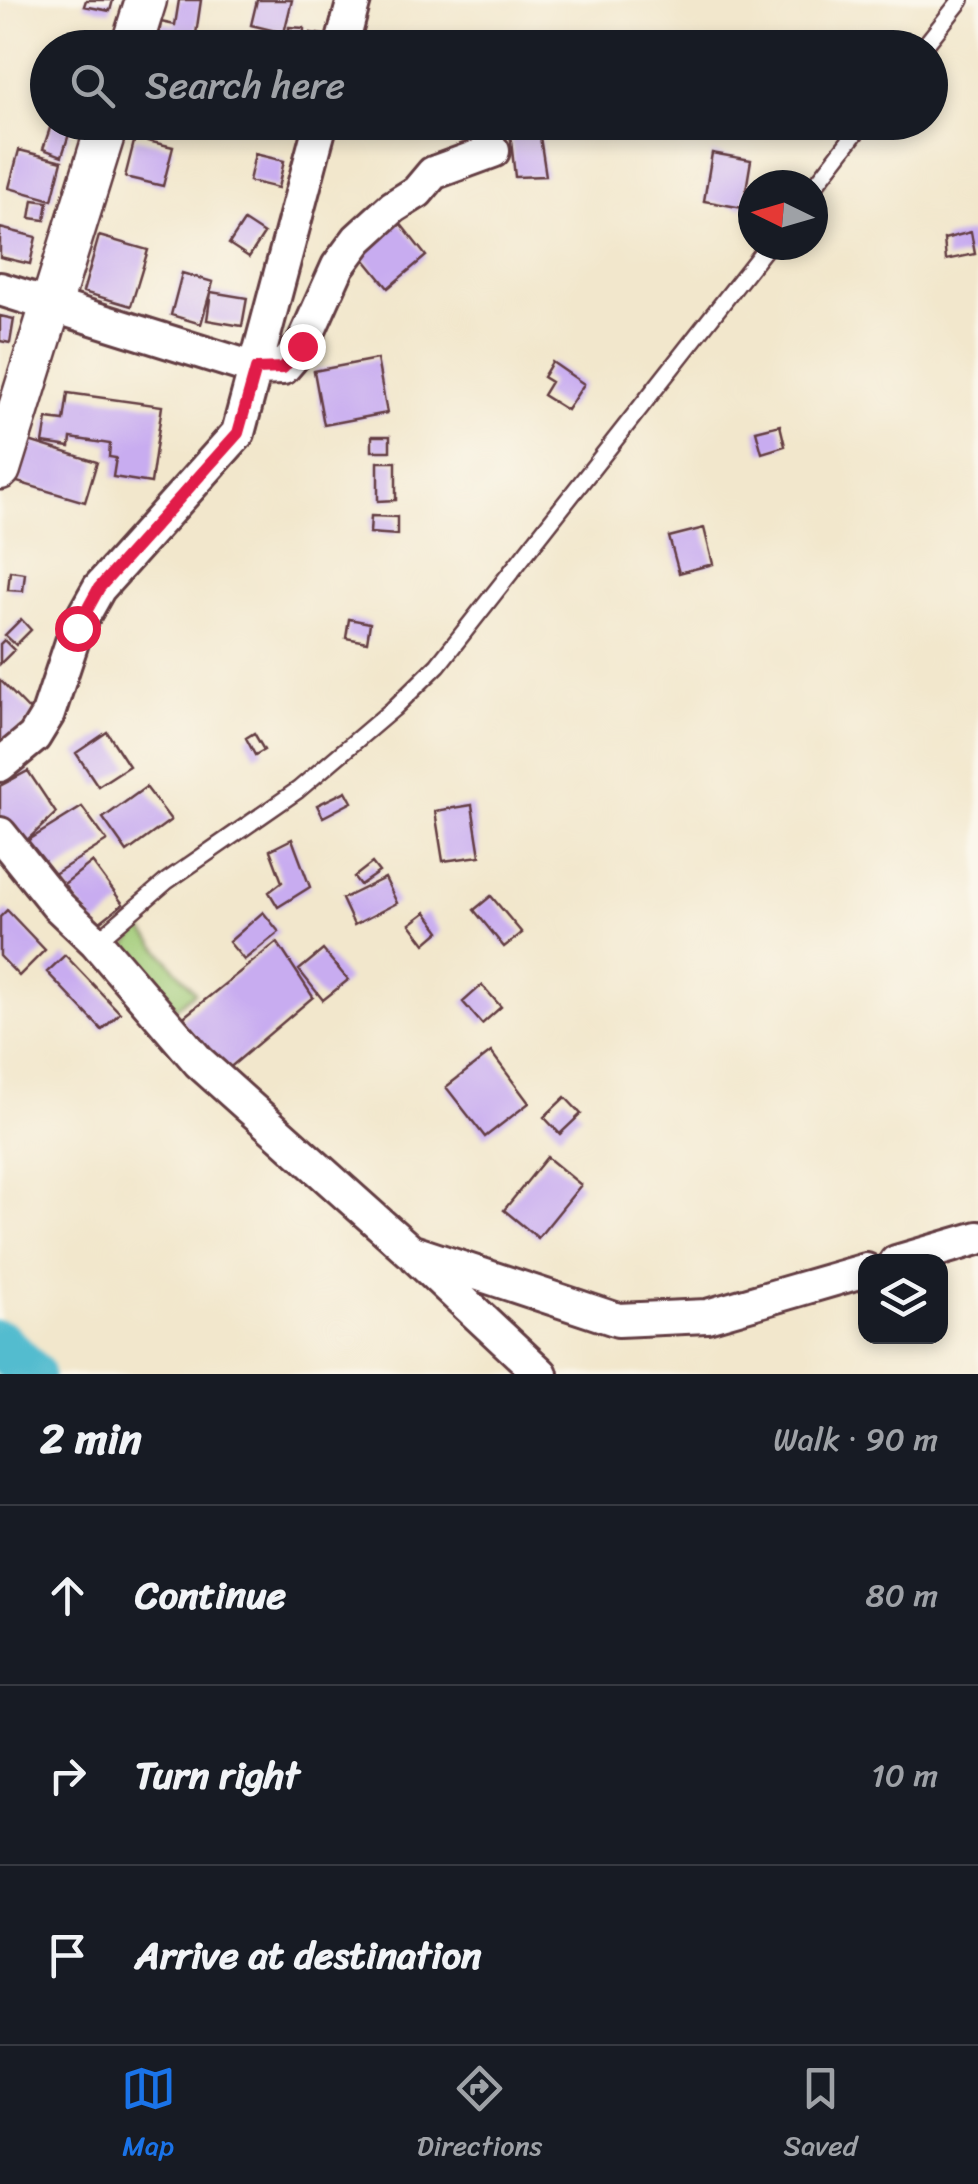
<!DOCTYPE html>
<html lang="en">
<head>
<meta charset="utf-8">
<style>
	body { margin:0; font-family:Sriracha,sans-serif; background:#242831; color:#f1f3f6 }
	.controls { position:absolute; right:30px; bottom:30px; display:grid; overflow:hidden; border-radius:20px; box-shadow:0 5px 15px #0003 }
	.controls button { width:90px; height:90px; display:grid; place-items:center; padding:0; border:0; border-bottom:2px solid #363941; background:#171b24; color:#f1f3f6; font:50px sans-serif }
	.compass { position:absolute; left:738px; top:170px; width:90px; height:90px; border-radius:50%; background:#171b24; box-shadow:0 5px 15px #0003; rotate:275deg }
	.stop { position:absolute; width:30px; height:30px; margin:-22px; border:8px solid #e11d48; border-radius:50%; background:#fff }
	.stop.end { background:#e11d48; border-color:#fff; box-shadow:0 2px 10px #0008 }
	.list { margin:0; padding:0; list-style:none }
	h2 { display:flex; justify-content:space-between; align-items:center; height:130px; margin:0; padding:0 40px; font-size:42px }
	h2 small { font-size:32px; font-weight:400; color:#9ea1a6 }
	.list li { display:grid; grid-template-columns:65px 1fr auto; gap:30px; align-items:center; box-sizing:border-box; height:180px; padding:0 40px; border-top:2px solid #363941 }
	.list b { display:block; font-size:38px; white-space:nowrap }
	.list em { font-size:32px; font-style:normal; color:#9ea1a6 }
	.icon { flex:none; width:55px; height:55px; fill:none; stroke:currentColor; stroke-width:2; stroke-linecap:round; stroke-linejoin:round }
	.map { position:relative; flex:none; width:978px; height:1374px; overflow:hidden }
	.search { position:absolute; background:#171b24; box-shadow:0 5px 15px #0003; left:30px; right:30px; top:30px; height:110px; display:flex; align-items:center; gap:25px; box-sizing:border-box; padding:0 35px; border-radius:55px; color:#9ea1a6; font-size:38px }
	.sheet { height:670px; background:#171b24 }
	nav { display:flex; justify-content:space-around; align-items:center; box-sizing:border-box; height:140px; border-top:2px solid #363941; background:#171b24; font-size:28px; color:#9ea1a6 }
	nav a { display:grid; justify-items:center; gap:5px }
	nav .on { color:#1a73e8 }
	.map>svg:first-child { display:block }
	.green { fill:#a0cb77; stroke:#757551; stroke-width:2.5 }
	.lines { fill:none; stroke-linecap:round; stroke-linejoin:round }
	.river { stroke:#53bccf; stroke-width:48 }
	.building { fill:#c8acf0 }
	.service-casing { stroke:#633d43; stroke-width:20 }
	.minor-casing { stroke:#633d43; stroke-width:38 }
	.tertiary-casing { stroke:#633d43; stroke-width:45 }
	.service { stroke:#fff; stroke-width:15 }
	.minor { stroke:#fff; stroke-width:32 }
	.tertiary { stroke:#fff; stroke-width:40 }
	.route { stroke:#e11d48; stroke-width:12 }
</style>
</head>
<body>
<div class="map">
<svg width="978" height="1374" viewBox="0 0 978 1374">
	<rect width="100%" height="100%" fill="#fbf7ec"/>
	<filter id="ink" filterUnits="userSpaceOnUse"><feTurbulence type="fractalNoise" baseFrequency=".01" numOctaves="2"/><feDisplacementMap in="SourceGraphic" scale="20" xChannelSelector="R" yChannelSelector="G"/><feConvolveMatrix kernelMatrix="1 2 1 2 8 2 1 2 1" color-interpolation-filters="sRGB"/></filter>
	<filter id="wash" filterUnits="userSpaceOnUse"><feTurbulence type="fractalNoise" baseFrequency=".0048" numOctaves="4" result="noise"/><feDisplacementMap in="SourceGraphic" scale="40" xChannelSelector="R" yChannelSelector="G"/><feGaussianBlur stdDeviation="2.25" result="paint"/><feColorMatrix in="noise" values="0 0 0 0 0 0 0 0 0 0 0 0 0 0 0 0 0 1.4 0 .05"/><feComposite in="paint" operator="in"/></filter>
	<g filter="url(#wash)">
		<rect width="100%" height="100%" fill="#f2e7cc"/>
		<path class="green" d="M141,928l54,64 -26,22 -49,-61z"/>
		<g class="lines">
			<path class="river" d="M0,1344l30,30"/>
		</g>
		<g id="blocks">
			<path class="building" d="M86,0h27l-3,11 -26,-5z
				M179,0h22l-7,48h-37l4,-26 14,3z
				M257,0h35l-8,33 -33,-8z
				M289,27l15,1 -1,20h-15z
				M311,33l13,2 -2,13h-14z
				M79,36l23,4 -1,8h-24z
				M52,122l19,6 -9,28 -19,-7z
				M509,122l29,2 8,52 -31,1z
				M135,138l38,9 -10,39 -38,-9z
				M19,150l43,11 -10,39 -43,-12z
				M712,153l39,7 -8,48 -39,-7z
				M255,154l29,7 -6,27 -29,-7z
				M33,200l15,2 -3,18 -15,-2z
				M396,218l30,38 -38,32 -31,-38z
				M244,221l20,13 -15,23 -20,-13z
				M0,228l36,9 -6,27 -30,-7z
				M971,232l4,22 -29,6 -2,-21z
				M99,236l49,14 -17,56 -48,-14z
				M182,273l31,9 -12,42 -30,-9z
				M211,292l36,6 -5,28 -35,-6z
				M0,316l14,3 -4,24 -10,-2z
				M377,359l10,54 -63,12 -10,-54z
				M552,362l32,22 -17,26 -24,-15 8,-13 -8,-5z
				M68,393l94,13 -11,77 -38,-6 3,-19 -7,-1 1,-13 -39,-6 -1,9 -27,-4 4,-24 17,2z
				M780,425l5,21 -23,7 -6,-22z
				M372,436h18v15h-18z
				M29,441l68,21 -12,40 -68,-20z
				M378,462h18v38l-18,1z
				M371,516l26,1v18l-27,-2z
				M704,528l9,36 -34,9 -10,-36z
				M10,571l15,2 -2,18 -15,-1z
				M21,619l10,11 -15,15 -11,-10z
				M349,619l21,4 -3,19 -21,-4z
				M4,640l10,10 -14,14v-20z
				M0,680l34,35 -34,34z
				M107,732l22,34 -31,20 -22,-33z
				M254,733l10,17 -9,5 -9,-17z
				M28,771l28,42 -32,30 58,-36 25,34 -56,35 -51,-58v-32z
				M146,787l25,33 -44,32 -24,-34z
				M346,791l6,11 -29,15 -6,-12z
				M472,805l8,51 -37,5 -8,-50z
				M292,839l18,48 -32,20 -9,-15 13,-10 -12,-32z
				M92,862l31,42 -28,22 -31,-42z
				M372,863l7,9 -19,13 -6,-8z
				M385,878l12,25 -43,22 -12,-26z
				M491,896l31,37 -18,14 -30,-37z
				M7,910l38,40 -26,26 -19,-20v-39z
				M263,912l16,20 -35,28 -15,-18z
				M426,912l14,19 -15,13 -15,-20z
				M277,942l36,55 -86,73 -47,-50z
				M323,950l25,30 -25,20 -24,-30z
				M65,955l55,58 -18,17 -55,-58z
				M482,985l19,22 -19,17 -19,-22z
				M491,1052l38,51 -44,34 -39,-50z
				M565,1097l16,17 -21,20 -16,-17z
				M547,1157l34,28 -43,53 -34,-28z"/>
		</g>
	</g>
	<g filter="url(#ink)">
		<use href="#blocks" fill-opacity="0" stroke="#633d43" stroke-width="2.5"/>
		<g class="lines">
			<defs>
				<path id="service" d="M923,48l38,-48
					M813,188l51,-66
					M96,942l71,-61 131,-91 95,-81 45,-44 330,-420"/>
				<path id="minor" d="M341,48l13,-48
					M0,289l256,80 27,-1 19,-22 36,-80 20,-27 35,-32 24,-15 16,-19 60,-22
					M0,765l34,-28 14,-23 29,-87 22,-39 139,-155 83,-311
					M0,834l57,71 39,37 103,120 211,189 208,69 89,-4 159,-46
					M417,1258l124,116
					M896,1262l82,-24"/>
				<path id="tertiary" d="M131,48l15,-48
					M0,469l108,-347"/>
			</defs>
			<use href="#service" class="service-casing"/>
			<use href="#minor" class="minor-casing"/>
			<use href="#tertiary" class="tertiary-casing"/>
			<use href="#service" class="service"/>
			<use href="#minor" class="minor"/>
			<use href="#tertiary" class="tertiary"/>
		</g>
	</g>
	<g class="lines" filter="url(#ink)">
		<path class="route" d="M77,628l22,-40 139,-155 18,-64 27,-1 19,-22"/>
	</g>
</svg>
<div class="controls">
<button><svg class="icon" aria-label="layers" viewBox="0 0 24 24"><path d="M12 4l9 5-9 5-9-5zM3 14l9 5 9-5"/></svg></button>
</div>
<svg class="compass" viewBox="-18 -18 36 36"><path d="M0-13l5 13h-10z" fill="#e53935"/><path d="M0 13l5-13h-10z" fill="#9ea1a6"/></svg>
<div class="stop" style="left:77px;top:628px"></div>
<div class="stop end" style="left:302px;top:346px"></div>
<div class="search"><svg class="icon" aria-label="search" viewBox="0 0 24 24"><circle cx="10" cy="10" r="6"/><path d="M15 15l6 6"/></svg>Search here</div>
</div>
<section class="sheet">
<h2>2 min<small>Walk · 90 m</small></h2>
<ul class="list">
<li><svg class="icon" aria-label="ahead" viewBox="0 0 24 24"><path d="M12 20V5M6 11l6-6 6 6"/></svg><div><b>Continue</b></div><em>80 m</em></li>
<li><svg class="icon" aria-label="right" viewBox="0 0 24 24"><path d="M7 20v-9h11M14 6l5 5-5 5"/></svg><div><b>Turn right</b></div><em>10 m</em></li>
<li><svg class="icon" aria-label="arrive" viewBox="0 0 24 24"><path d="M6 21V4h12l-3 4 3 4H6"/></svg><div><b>Arrive at destination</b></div></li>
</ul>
</section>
<nav>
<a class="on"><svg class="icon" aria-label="map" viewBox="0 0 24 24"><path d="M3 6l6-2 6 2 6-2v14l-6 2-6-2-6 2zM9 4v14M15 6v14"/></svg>Map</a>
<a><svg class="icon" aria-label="directions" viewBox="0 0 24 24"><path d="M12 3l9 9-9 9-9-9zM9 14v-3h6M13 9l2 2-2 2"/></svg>Directions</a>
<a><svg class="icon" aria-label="saved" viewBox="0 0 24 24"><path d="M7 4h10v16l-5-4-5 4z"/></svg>Saved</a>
</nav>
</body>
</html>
